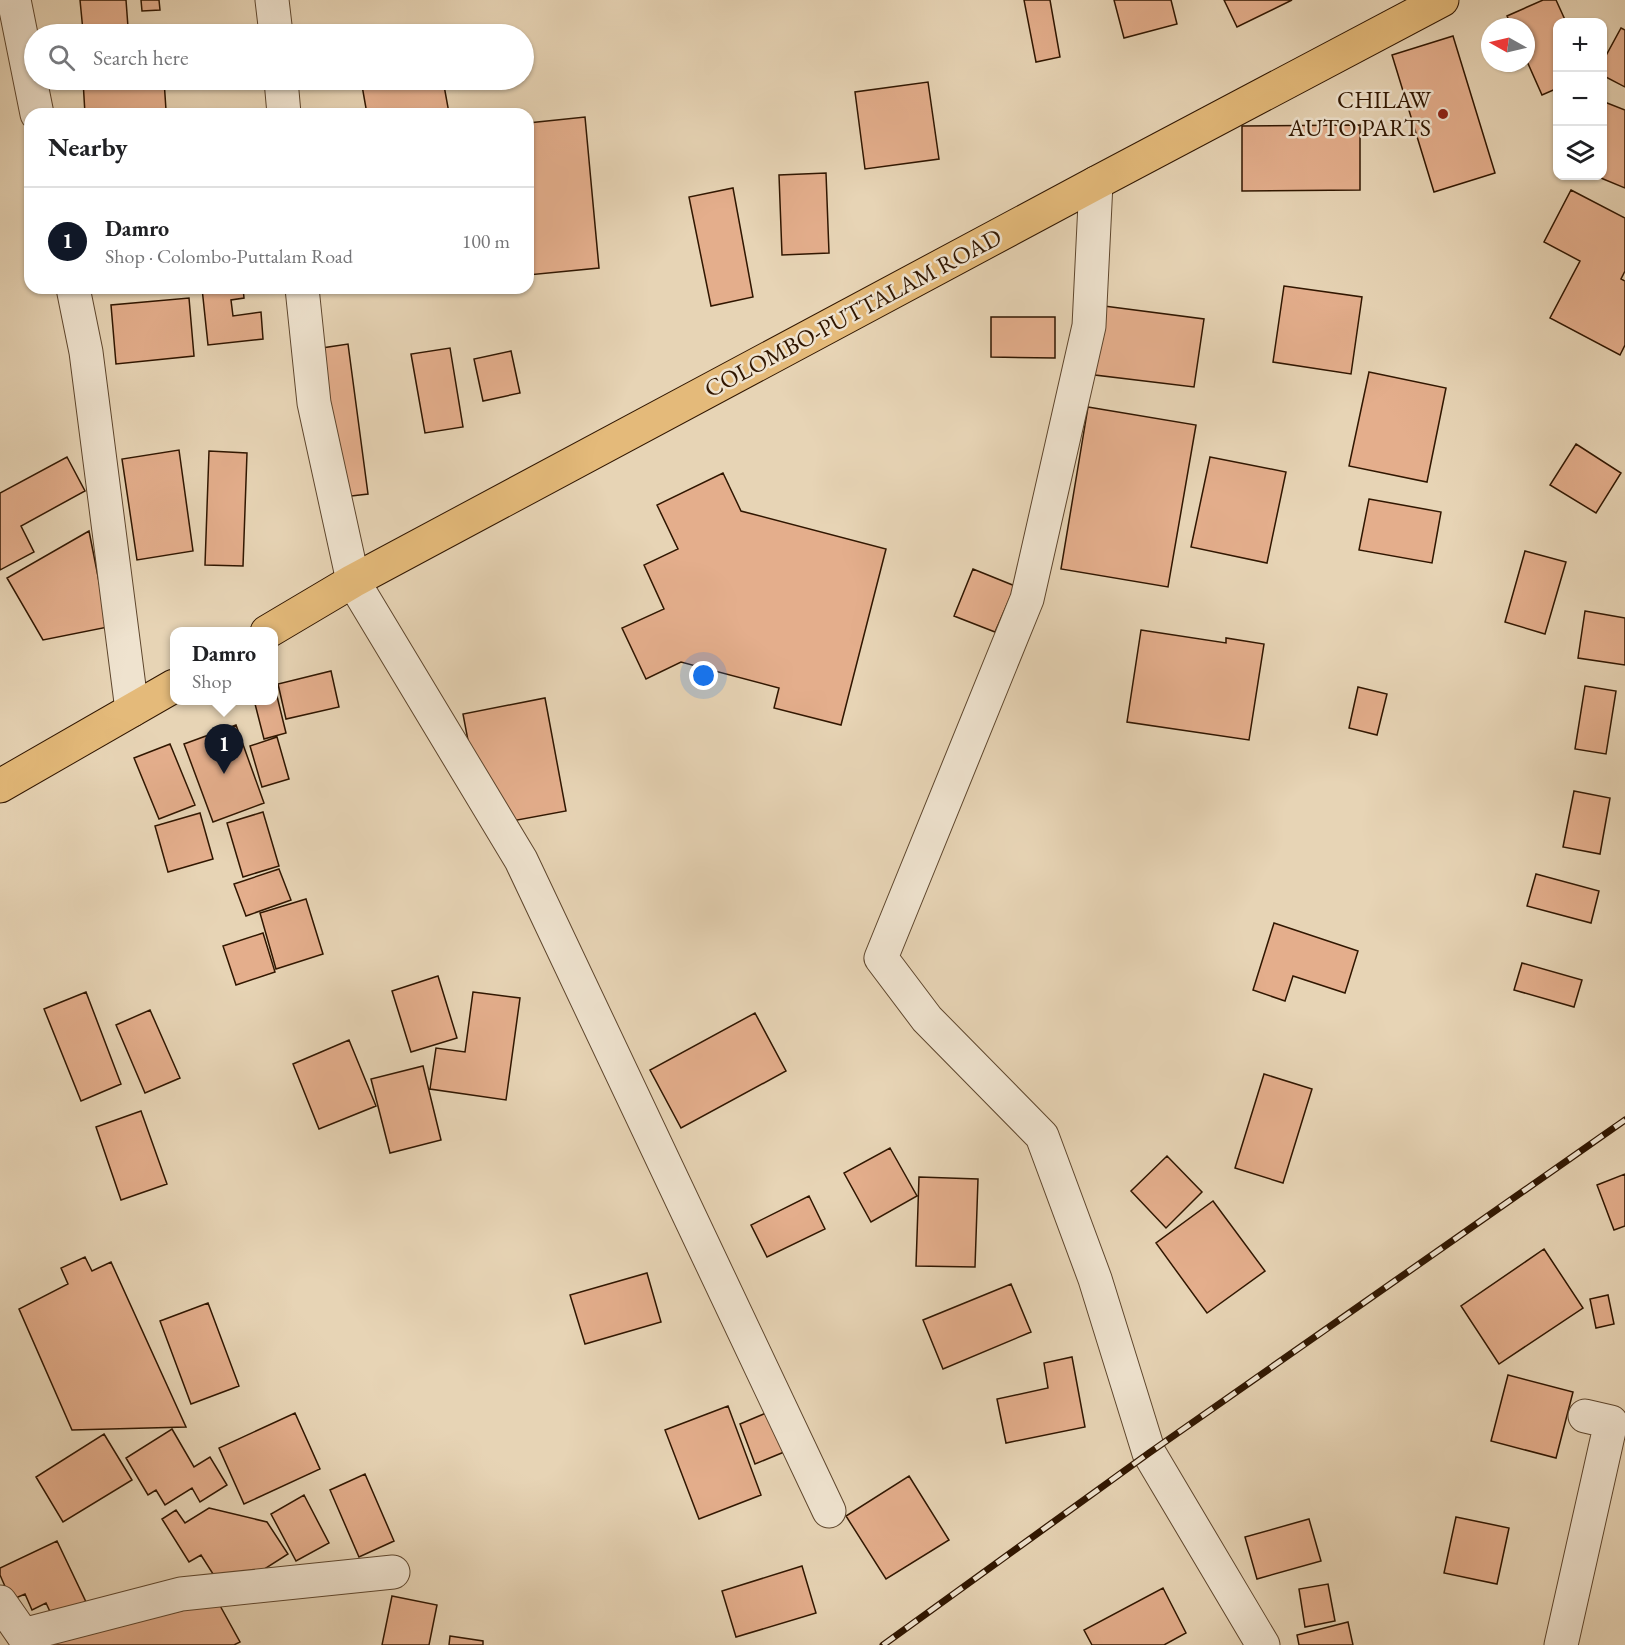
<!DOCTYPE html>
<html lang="en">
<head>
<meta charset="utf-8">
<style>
	body { margin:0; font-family:"EB Garamond",serif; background:#f2f2f2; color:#202124 }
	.controls { position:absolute; right:18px; top:18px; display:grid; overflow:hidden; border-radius:12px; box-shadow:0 2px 4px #0004 }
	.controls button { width:54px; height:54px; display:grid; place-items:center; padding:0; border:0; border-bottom:2px solid #e0e0e0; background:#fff; color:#202124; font:30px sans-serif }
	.compass { position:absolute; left:1481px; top:18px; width:54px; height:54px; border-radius:50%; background:#fff; box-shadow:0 2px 4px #0004; rotate:278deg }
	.you { position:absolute; left:704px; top:676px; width:21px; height:21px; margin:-15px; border:4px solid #fff; border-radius:50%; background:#1a73e8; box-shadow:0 0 0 9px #1a73e833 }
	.badge { display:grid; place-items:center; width:39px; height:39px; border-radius:50%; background:#111827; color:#fff; font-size:20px; font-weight:700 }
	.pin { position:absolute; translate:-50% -50px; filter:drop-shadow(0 2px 3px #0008) }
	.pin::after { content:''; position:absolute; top:32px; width:21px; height:18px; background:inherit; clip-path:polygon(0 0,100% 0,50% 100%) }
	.popup { position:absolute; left:170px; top:627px; width:108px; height:78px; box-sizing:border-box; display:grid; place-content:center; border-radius:12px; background:#fff; filter:drop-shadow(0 2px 4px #0005); font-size:20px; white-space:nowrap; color:#757577 }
	.popup b { font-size:22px; color:#202124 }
	.popup::after { content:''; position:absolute; left:50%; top:100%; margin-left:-12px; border:12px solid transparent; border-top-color:#fff }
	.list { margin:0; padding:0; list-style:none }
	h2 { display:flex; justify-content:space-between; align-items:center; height:78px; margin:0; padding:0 24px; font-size:26px }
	h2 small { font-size:20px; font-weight:400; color:#757577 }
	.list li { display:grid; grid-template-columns:39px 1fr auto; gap:18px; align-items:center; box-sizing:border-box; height:108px; padding:0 24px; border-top:2px solid #e0e0e0 }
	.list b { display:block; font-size:22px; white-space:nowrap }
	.list p { margin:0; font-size:20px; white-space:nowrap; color:#757577 }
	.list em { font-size:20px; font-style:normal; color:#757577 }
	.icon { flex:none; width:33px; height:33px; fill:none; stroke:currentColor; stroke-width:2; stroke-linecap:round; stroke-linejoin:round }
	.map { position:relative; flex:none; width:1625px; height:1645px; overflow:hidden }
	.search { position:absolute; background:#fff; box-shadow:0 2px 4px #0004; left:24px; top:24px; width:510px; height:66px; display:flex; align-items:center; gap:15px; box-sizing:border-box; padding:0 21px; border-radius:33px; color:#757577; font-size:22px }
	.panel { position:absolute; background:#fff; box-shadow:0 2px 4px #0004; left:24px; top:108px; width:510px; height:186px; border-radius:18px }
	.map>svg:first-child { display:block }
	.building { fill:#e4ae8c; stroke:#301600; stroke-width:1.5 }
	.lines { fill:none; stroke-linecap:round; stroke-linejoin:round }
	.minor-casing { stroke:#5e462d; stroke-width:35 }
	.trunk-casing { stroke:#301600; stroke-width:35 }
	.minor { stroke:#efe3cf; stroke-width:33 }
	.trunk { stroke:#e4ba7a; stroke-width:33 }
	.rail-casing { stroke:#301600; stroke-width:7 }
	.rail { stroke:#efe3cf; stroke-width:4.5; stroke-dasharray:14; stroke-linecap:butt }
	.poi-dot { fill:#8f2418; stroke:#efe3cf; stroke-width:2 }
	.labels { text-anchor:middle; stroke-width:5; stroke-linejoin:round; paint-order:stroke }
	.poi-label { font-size:24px; fill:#301600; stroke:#efe3cf; text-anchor:end }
	.street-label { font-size:24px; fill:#301600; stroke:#efe3cf }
</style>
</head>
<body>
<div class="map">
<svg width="1625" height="1645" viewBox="0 0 1625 1645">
	<rect width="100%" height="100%" fill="#e7d4b5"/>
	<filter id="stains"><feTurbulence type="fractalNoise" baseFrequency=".00333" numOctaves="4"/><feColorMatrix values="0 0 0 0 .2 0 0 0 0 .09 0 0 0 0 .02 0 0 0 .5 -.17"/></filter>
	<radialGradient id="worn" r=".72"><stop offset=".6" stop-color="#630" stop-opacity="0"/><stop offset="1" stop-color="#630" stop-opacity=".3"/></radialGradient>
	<path class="building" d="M80,0h46l2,27 -45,4z
		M141,0h18l1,10 -18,1z
		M1024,0h26l10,57 -24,5z
		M1114,0h57l6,24 -53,14z
		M1224,0h68l-55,27z
		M1543,0h13l10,22h-8v66l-16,7 -16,-36v-32h-14l-5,-11z
		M1621,28l4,2v57l-23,-12v-12z
		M1453,36l42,137 -61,19 -42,-137z
		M83,80h81l2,30 -81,4z
		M361,80h82l6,33 -82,1z
		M928,82l11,77 -74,10 -10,-77z
		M1602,101l23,9v78l-29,-12h6z
		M585,117l14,151 -71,7v-152z
		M1360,125v65l-118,1v-65z
		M826,173l3,80 -47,2 -3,-80z
		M733,188l20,109 -42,9 -22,-109z
		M1571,190l54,28v53l-4,8 4,2v64l-5,10 -70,-37 30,-57 -36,-19z
		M1284,286l78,11 -11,77 -78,-12z
		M202,288h41l1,10 -13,2 2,16 28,-4 2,27 -55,6z
		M189,298l5,58 -78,8 -5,-59z
		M1104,306l100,13 -10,68 -99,-12z
		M991,317h64v41l-64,-1z
		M348,344l20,150 -25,3 -21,-149z
		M450,348l13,79 -38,6 -14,-79z
		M511,351l9,42 -37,8 -9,-42z
		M1369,372l77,16 -19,94 -78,-16z
		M1088,407l108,18 -28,162 -107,-18z
		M1576,444l45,29 -25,40 -46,-28z
		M179,450l14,101 -56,9 -15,-101z
		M209,451l38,2 -4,113 -38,-1z
		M67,457l18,34 -64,35 13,26 -34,18v-77z
		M1210,457l76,15 -19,91 -76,-16z
		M723,473l18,38 145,38 -45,176 -67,-17 5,-20 -98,-26 -35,17 -24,-51 42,-19 -20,-44 34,-16 -21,-44z
		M1369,499l72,13 -9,51 -73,-13z
		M89,531l19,96 -65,13 -36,-62z
		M1525,551l41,11 -21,72 -40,-12z
		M973,569l42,17 -20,46 -41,-16z
		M1585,611l40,7v47l-47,-7z
		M1141,630l85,13v-5l38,6 -15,96 -122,-18z
		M331,671l8,36 -53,12 -8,-35z
		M274,684l12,49 -22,6 -10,-39h20z
		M1585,686l31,5 -10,63 -31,-5z
		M1358,687l29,7 -10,41 -28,-7z
		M545,698l21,113 -54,10 -42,-70 -7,-37z
		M236,725l28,78 -51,19 -29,-78z
		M277,737l12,42 -27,8 -12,-41z
		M170,744l25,61 -36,14 -25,-61z
		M1574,791l36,7 -10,56 -37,-7z
		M263,812l16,54 -36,11 -16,-54z
		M200,813l13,46 -45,13 -13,-46z
		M279,869l12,31 -45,16 -12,-32z
		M1536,874l63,17 -8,32 -64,-17z
		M306,899l17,55 -47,15 -16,-56z
		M1274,923l84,28 -13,42 -52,-17 -8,25 -32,-11z
		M263,933l12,39 -39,13 -13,-39z
		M1522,963l60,17 -8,27 -60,-17z
		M438,976l19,62 -46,14 -19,-61z
		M86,992l35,92 -40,17 -37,-92z
		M473,992l47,6 -14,102 -76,-11 6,-41 29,4z
		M150,1010l30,68 -35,15 -29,-68z
		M755,1013l31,58 -105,57 -31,-58z
		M349,1040l27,66 -57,23 -26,-65z
		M423,1066l18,74 -51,13 -19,-74z
		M1264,1074l48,15 -29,94 -48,-15z
		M141,1111l26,73 -46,16 -25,-73z
		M890,1148l27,48 -46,26 -27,-49z
		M1167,1156l35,36 -36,36 -35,-37z
		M1625,1174v52l-11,4 -17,-45z
		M919,1177l59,2 -3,88 -59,-1z
		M809,1196l16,33 -58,28 -16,-32z
		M1213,1201l52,70 -58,42 -51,-70z
		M1544,1249l39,59 -84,56 -38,-58z
		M85,1257l7,14 19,-9 75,165 -114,3 -53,-121 49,-25 -7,-16z
		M647,1273l14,49 -76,22 -15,-49z
		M1011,1284l20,48 -88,37 -20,-49z
		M1608,1295l6,29 -18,4 -6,-29z
		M208,1303l31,83 -48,18 -31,-83z
		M1072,1357l13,70 -79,16 -9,-44 51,-11 -4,-25z
		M1508,1375l65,17 -17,66 -65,-17z
		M728,1406l33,89 -62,24 -34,-89z
		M773,1410l16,40 -34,14 -15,-40z
		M295,1413l25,56 -76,35 -25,-56z
		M172,1429l22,38 16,-10 17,28 -27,17 -8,-14 -27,17 -9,-15 -8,5 -22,-37z
		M104,1434l28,46 -69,42 -27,-45z
		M365,1474l29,67 -35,16 -29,-67z
		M909,1476l40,64 -63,39 -40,-63z
		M304,1495l25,48 -33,18 -25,-47z
		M209,1508l58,14 21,32 -41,26 -27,5 -19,-30 -12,7 -27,-43 14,-9 9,13z
		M1456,1517l53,11 -12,56 -53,-11z
		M1309,1519l12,42 -64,18 -12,-42z
		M57,1541l29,61 -33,16 -7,-15 -14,7 -7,-16 -14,6 -11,-25v-7z
		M802,1566l14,47 -80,24 -14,-46z
		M1328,1584l7,37 -30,6 -6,-38z
		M1163,1588l23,45 -22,12h-72l-8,-15z
		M392,1596l45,9 -8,40h-47z
		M218,1602l22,40 -6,3h-187l-1,-2z
		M1348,1622l5,23h-54l-2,-10z
		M450,1636l33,5v4h-34z"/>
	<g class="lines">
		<defs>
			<path id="minor" d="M14,0l23,114
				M272,0l4,34
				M281,80l3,34
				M1096,183l-7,143 -62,273 -146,359 46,61 115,117 53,143 54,174 114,192
				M73,288l13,64 46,358
				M302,288l12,115 39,178 168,279 308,651
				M0,1602l30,43
				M23,1635l158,-41 212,-22
				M1561,1645l50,-223 -26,-6"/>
			<path id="trunk" d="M267,632l86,-51 743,-398 346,-183
				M0,786l174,-100"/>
		</defs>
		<use href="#minor" class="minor-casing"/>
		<use href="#trunk" class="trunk-casing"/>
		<use href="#minor" class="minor"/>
		<use href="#trunk" class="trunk"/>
		<defs>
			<path id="rail" d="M883,1645l266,-192 476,-333"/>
		</defs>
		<use href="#rail" class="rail-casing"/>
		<use href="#rail" class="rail"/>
	</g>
	<circle class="poi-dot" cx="1443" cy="114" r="6"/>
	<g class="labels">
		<g class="poi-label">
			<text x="1431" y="108">CHILAW<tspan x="1431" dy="28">AUTO PARTS</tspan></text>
		</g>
		<g class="street-label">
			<text transform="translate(853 313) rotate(-28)" y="8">COLOMBO-PUTTALAM ROAD</text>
		</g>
	</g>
	<rect width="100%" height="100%" filter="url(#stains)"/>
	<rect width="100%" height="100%" fill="url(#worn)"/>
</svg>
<div class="controls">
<button>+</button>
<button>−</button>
<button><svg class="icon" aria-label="layers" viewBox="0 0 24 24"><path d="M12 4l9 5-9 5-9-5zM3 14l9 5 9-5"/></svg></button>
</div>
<svg class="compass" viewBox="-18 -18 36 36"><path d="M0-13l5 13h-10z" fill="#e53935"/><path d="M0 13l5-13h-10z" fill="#757577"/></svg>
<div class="you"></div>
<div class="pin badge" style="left:224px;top:774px">1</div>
<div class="popup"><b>Damro</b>Shop</div>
<div class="search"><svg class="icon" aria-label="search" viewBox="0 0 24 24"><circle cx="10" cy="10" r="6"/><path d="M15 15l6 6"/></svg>Search here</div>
<section class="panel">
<h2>Nearby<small></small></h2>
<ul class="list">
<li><span class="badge">1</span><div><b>Damro</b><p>Shop · Colombo-Puttalam Road</p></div><em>100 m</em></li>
</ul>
</section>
</div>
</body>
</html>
